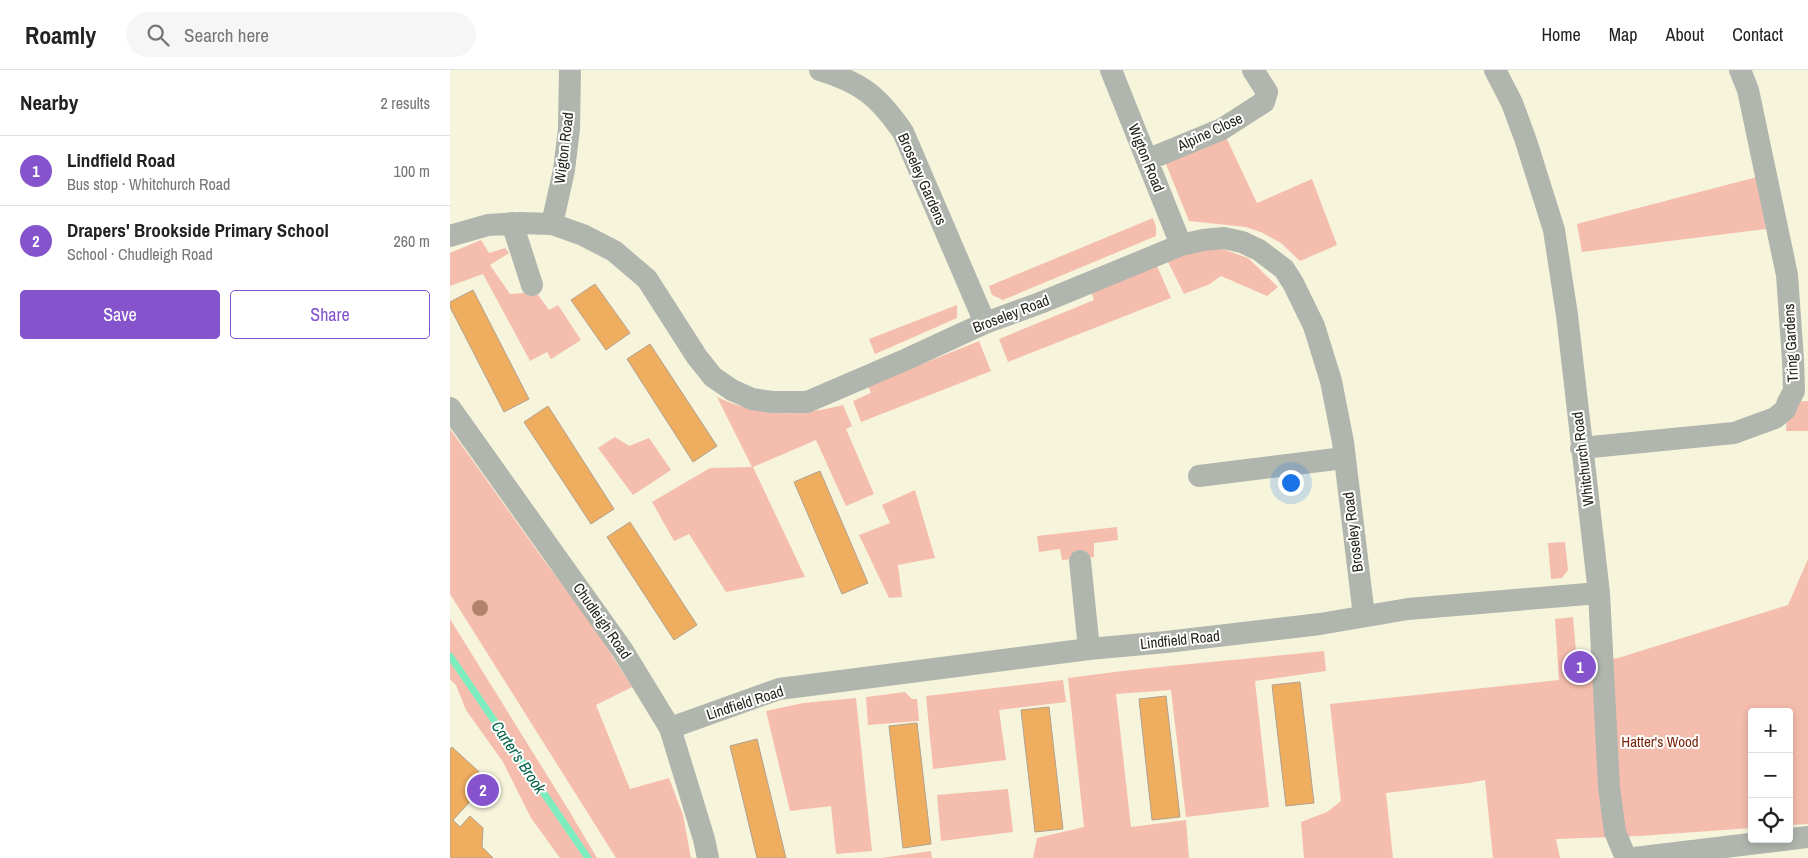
<!DOCTYPE html>
<html lang="en">
<head>
<meta charset="utf-8">
<style>
	body { margin:0; font-family:"Archivo Narrow",sans-serif; background:#f6f6f6; color:#222 }
	.controls { position:absolute; right:15px; bottom:15px; display:grid; overflow:hidden; border-radius:5px; box-shadow:0 2px 8px #0003 }
	.controls button { width:45px; height:45px; display:grid; place-items:center; padding:0; border:0; border-bottom:1px solid #e0e0e0; background:#fff; color:#222; font:25px sans-serif }
	.you { position:absolute; left:840px; top:412px; width:18px; height:18px; margin:-12px; border:4px solid #fff; border-radius:50%; background:#1a73e8; box-shadow:0 0 0 8px #1a73e833 }
	.badge { display:grid; place-items:center; width:32px; height:32px; border-radius:50%; background:#8554cd; color:#fff; font-size:16px; font-weight:700 }
	.pin { position:absolute; translate:-50% -50%; border:2px solid #fff; box-shadow:0 1px 5px #0006 }
	.list { margin:0; padding:0; list-style:none }
	h2 { display:flex; justify-content:space-between; align-items:center; height:65px; margin:0; padding:0 20px; font-size:21px }
	h2 small { font-size:16px; font-weight:400; color:#767676 }
	.list li { display:grid; grid-template-columns:32px 1fr auto; gap:15px; align-items:center; box-sizing:border-box; height:70px; padding:0 20px; border-top:1px solid #e0e0e0 }
	.list b { display:block; font-size:19px; white-space:nowrap }
	.list p { margin:0; font-size:16px; white-space:nowrap; color:#767676 }
	.list em { font-size:16px; font-style:normal; color:#767676 }
	.actions { display:flex; gap:10px; padding:15px 20px }
	.actions a { flex:1; padding:11px 0; border:1px solid #8554cd; border-radius:5px; text-align:center; font-size:18px; color:#8554cd }
	.actions .main { background:#8554cd; color:#fff }
	.icon { flex:none; width:28px; height:28px; fill:none; stroke:currentColor; stroke-width:2; stroke-linecap:round; stroke-linejoin:round }
	.map { position:relative; flex:none; width:1358px; height:788px; overflow:hidden }
	header { display:flex; align-items:center; gap:30px; box-sizing:border-box; height:70px; padding:0 25px; background:#fff; border-bottom:1px solid #e0e0e0 }
	header strong { font-size:24px }
	nav { display:flex; gap:28px; margin-inline-start:auto; font-size:18px }
	.search { width:350px; height:45px; background:#f6f6f6; display:flex; align-items:center; gap:12px; box-sizing:border-box; padding:0 18px; border-radius:28px; color:#767676; font-size:19px }
	main { display:flex }
	aside { flex:1; background:#fff }
	.map>svg:first-child { display:block }
	.green { fill:#f5bdae }
	.lines { fill:none; stroke-linecap:round; stroke-linejoin:round }
	.stream { stroke:#7dedc0; stroke-width:7 }
	.building { fill:#efad5f; stroke:#b1a190 }
	.minor { stroke:#b0b6ad; stroke-width:22 }
	.tree { fill:#b2836a }
	.labels { text-anchor:middle; stroke-width:4; stroke-linejoin:round; paint-order:stroke }
	.street-label { font-size:15px; fill:#26251c; stroke:#fff }
	.park-label { font-size:15px; fill:#7a260c; stroke:#fff }
	.water-label { font-size:16px; font-style:italic; fill:#056448; stroke:#fff }
</style>
</head>
<body>
<header>
<strong>Roamly</strong>
<div class="search"><svg class="icon" aria-label="search" viewBox="0 0 24 24"><circle cx="10" cy="10" r="6"/><path d="M15 15l6 6"/></svg>Search here</div>
<nav><a>Home</a><a>Map</a><a>About</a><a>Contact</a></nav>
</header>
<main>
<aside>
<h2>Nearby<small>2 results</small></h2>
<ul class="list">
<li><span class="badge">1</span><div><b>Lindfield Road</b><p>Bus stop · Whitchurch Road</p></div><em>100 m</em></li>
<li><span class="badge">2</span><div><b>Drapers' Brookside Primary School</b><p>School · Chudleigh Road</p></div><em>260 m</em></li>
</ul>
<div class="actions"><a class="main">Save</a><a>Share</a></div>
</aside>
<div class="map">
<svg width="1358" height="788" viewBox="0 0 1358 788">
	<rect width="100%" height="100%" fill="#f7f4dc"/>
	<path class="green" d="M774,63l33,70 55,-24 25,66 -37,16 -19,-18 -18,-10 -17,-6 -57,-6 -25,-62z
		M1307,107l9,52 -184,23 -5,-28z
		M703,148l3,9v9l-153,64 -11,-5 -3,-9z
		M31,170l8,13 16,-5 4,5 -19,12 20,29 26,-2 13,18 9,-5 23,35 -30,19 -4,-7 -17,9 -47,-87 -33,12v-33z
		M770,178l28,10 30,29 -11,9 -46,-20 -11,8 -26,10 -16,-32 26,-12z
		M707,196l14,32 -163,64 -9,-23 95,-39 -3,-9z
		M507,235v13l-82,36 -6,-15z
		M529,271l12,30 -130,51 -8,-21 18,-8 -3,-7z
		M267,327c10,4 20,9 30,11 33,9 64,5 96,-3l9,21 -6,3 28,65 -28,12 -30,-66 -63,27 52,110 -79,15 -37,-58 -15,7 -22,-39 58,-34 42,-1z
		M1358,331v30h-22l2,-29z
		M0,359l96,134 47,62 39,62 -36,18 34,84 39,-11 14,37 8,43h-75l-166,-264z
		M165,367l14,9 20,-8 22,32 -38,25 -35,-47z
		M465,420l20,68 -37,7 4,32 -13,1 -30,-63 31,-12 -8,-18z
		M667,457l1,13 -24,3v14l-32,3 -2,-11 -21,3 -2,-16z
		M1115,472l3,28 -6,8 -11,1 -3,-36z
		M1358,489v265l-19,1v-113h-37v116l-113,8 -83,3 4,19h-67l-8,-78 -16,3 -83,10 7,65h-89l-3,-36 26,-10 14,-11 -11,-97 229,-24 -4,-61 18,-2 4,46 41,-5 170,-53z
		M0,549l118,190 29,49h-37l-29,-40 -28,-56 -37,-52 -10,-25 -6,-6z
		M874,581l2,20 -71,10 14,126 -83,10 -15,-127 -55,4 15,133 55,-7 3,38h-156l4,-20 47,-11 -16,-149c84,-12 170,-18 256,-27z
		M613,610l3,22 -67,8 7,50 -73,9 -7,-73z
		M455,622l7,7h5l2,22 -51,4 -2,-28z
		M406,628l16,153 -36,3 -5,-48 -41,5 -24,-100 37,-8z
		M558,719l5,43 -72,9 -4,-46z
		M481,781l1,7h-51z"/>
	<g class="lines">
		<path class="stream" d="M0,586l138,202"/>
	</g>
	<path class="building" d="M145,214l35,49 -24,17 -35,-50z
		M23,220l56,109 -25,13 -54,-105v-5z
		M200,274l67,102 -24,16 -66,-103z
		M98,336l66,103 -23,15 -67,-102z
		M370,401l48,112 -26,11 -48,-112z
		M180,452l67,103 -23,15 -67,-103z
		M850,612l14,121 -28,3 -14,-121z
		M716,626l14,121 -28,3 -13,-121z
		M599,637l14,122 -28,3 -14,-122z
		M467,653l14,121 -28,4 -14,-122z
		M307,669l29,119h-29l-27,-112z
		M2,677l37,34 -36,39 7,7 10,-11 13,12 -1,19 11,11h-43v-109z"/>
	<g class="lines">
		<path class="minor" d="M370,0c42,13 58,26 83,62l82,191
			M661,0l70,175
			M1045,0l17,33 14,38 28,89 13,85 32,278 10,194 6,45 11,26
			M697,90l75,-31 42,-27 3,-10 -14,-22
			M62,153l20,62
			M102,154l12,-54 5,-41 1,-59
			M0,166l38,-11 32,-2 32,1 31,11 31,16 33,28 50,78 16,20 19,13 20,9 20,3h35l100,-43 78,-36 55,-20 141,-58 22,-5 21,-2 18,4 17,8 25,19 9,14 21,43 17,55 12,61 21,174
			M0,338l173,243 47,77 34,111 4,19
			M1131,378l153,-15 41,-15 10,-8 3,-8 6,-11 -1,-31 -6,-85 -39,-185 -8,-20
			M749,406l145,-18
			M630,491l9,88
			M220,658l109,-39 310,-40 77,-7 154,-18 88,-15 191,-16
			M1184,788l174,-21"/>
	</g>
	<circle class="tree" cx="30" cy="538" r="8"/>
	<g class="labels">
		<g class="street-label">
			<text transform="translate(760 62) rotate(-25)" y="5">Alpine Close</text>
			<text transform="translate(114 78) rotate(-83)" y="5">Wigton Road</text>
			<text transform="translate(696 88) rotate(68)" y="5">Wigton Road</text>
			<text transform="translate(472 109) rotate(66)" y="5">Broseley Gardens</text>
			<text transform="translate(561 244) rotate(-21)" y="5">Broseley Road</text>
			<text transform="translate(1341 273) rotate(-93)" y="5">Tring Gardens</text>
			<text transform="translate(1133 389) rotate(-97)" y="5">Whitchurch Road</text>
			<text transform="translate(903 462) rotate(-97)" y="5">Broseley Road</text>
			<text transform="translate(152 551) rotate(55)" y="5">Chudleigh Road</text>
			<text transform="translate(730 570) rotate(-6)" y="5">Lindfield Road</text>
			<text transform="translate(295 633) rotate(-18)" y="5">Lindfield Road</text>
		</g>
		<g class="park-label">
			<text x="1210" y="677">Hatter's Wood</text>
		</g>
		<g class="water-label">
			<text transform="translate(69 687) rotate(56)" y="6">Carter's Brook</text>
		</g>
	</g>
</svg>
<div class="controls">
<button>+</button>
<button>−</button>
<button><svg class="icon" aria-label="locate" viewBox="0 0 24 24"><circle cx="12" cy="12" r="6"/><path d="M12 2v4M12 18v4M2 12h4M18 12h4"/></svg></button>
</div>
<div class="you"></div>
<div class="pin badge" style="left:1130px;top:597px">1</div>
<div class="pin badge" style="left:33px;top:720px">2</div>
</div>
</main>
</body>
</html>
